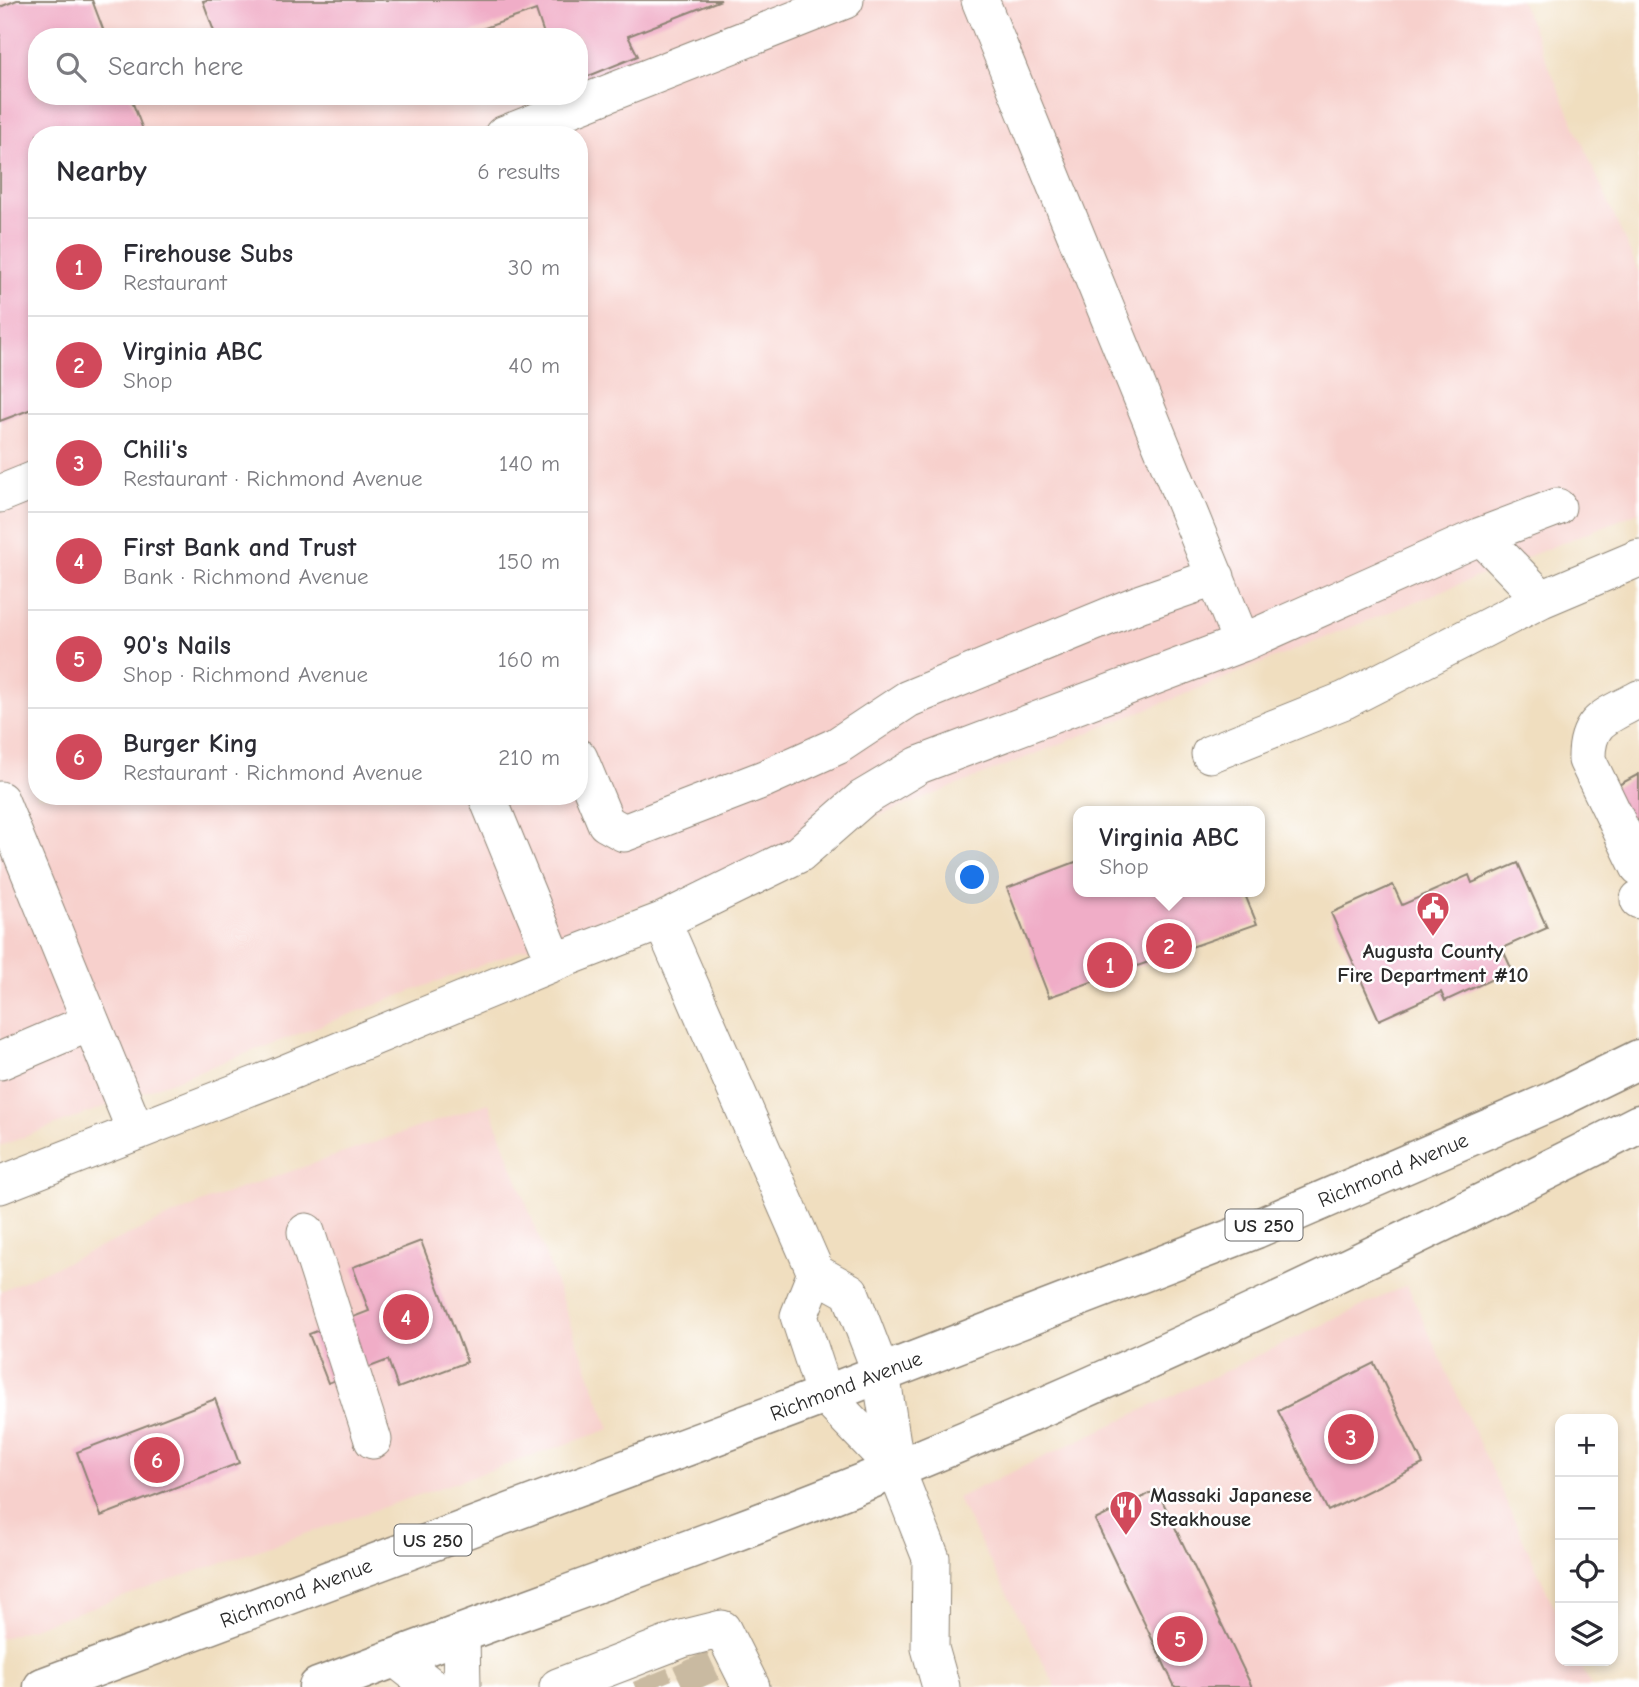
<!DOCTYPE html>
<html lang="en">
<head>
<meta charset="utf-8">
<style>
	body { margin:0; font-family:"Comic Neue",sans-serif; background:#f2f2f3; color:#2b2b33 }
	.controls { position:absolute; right:21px; bottom:21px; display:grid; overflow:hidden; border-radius:14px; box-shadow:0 4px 10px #0003 }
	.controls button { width:63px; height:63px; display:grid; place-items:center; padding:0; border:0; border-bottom:2px solid #e1e1e2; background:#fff; color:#2b2b33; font:35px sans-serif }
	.you { position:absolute; left:973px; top:878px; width:24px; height:24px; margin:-18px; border:5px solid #fff; border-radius:50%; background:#1a73e8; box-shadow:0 0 0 10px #1a73e833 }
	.badge { display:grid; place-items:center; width:46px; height:46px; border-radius:50%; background:#d1495b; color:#fff; font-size:23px; font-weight:700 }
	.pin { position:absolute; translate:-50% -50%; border:4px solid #fff; box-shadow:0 2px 7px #0006 }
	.popup { position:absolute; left:1073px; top:806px; width:192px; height:91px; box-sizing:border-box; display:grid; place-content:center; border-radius:14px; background:#fff; filter:drop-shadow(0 2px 5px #0005); font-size:23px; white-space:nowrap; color:#7c7c81 }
	.popup b { font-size:26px; color:#2b2b33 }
	.popup::after { content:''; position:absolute; left:50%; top:100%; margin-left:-14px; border:14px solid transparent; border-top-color:#fff }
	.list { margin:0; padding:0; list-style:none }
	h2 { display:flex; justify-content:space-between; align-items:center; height:91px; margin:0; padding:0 28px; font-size:30px }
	h2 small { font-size:23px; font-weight:400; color:#7c7c81 }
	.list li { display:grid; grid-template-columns:46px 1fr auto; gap:21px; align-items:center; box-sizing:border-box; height:98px; padding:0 28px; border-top:2px solid #e1e1e2 }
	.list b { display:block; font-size:26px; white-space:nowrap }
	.list p { margin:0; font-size:23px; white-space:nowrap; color:#7c7c81 }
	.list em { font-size:23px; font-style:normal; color:#7c7c81 }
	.icon { flex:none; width:38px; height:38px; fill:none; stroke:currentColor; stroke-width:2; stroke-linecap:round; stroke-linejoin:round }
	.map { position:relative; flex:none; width:1639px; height:1687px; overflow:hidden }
	.search { position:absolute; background:#fff; box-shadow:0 4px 10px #0003; left:28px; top:28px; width:560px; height:77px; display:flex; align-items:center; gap:18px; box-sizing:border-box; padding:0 24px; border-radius:28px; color:#7c7c81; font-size:26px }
	.panel { position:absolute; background:#fff; box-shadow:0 4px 10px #0003; left:28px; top:126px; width:560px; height:679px; border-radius:28px }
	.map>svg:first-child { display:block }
	.built { fill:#f7d0cc; fill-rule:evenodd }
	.building { fill:#f0adc7 }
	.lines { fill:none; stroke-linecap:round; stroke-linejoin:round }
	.minor-tunnel { stroke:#c9baa1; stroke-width:37; stroke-dasharray:37 18; stroke-linecap:butt }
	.minor-casing { stroke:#8e8475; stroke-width:39 }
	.major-casing { stroke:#8e8475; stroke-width:41 }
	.minor { stroke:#fff; stroke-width:37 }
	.major { stroke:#fff; stroke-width:38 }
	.labels { text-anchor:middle; stroke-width:5; stroke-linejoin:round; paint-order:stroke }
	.shield { fill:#fff; stroke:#6b6b6b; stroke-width:2 }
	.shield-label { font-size:19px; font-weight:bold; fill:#2b2b2b }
	.poi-label { font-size:21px; font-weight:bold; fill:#2b2b2b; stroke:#fff }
	.street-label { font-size:21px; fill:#2b2b2b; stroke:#fff }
</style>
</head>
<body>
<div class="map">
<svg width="1639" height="1687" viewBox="0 0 1639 1687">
	<rect width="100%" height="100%" fill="#fff"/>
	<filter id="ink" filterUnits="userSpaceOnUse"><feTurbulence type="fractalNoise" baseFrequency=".0143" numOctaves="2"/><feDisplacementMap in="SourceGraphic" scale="14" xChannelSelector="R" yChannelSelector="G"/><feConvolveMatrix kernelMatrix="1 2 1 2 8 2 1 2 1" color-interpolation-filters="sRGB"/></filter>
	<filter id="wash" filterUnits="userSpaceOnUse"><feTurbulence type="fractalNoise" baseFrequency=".00686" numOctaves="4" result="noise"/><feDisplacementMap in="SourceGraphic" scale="28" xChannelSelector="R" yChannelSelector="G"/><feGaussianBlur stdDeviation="1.57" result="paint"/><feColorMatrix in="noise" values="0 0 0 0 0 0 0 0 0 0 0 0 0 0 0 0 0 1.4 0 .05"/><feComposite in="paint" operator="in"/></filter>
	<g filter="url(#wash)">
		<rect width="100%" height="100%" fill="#f0debf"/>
		<path class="built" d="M0,0h1520l119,273v239l-724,290 -915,344zM37,37h542v59h-542zM37,135h542v661h-542z
			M489,1103l121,326 -610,210v-348l210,-92z
			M1407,1285l153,335v41h19l12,26h-535l-99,-189z"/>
		<g id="blocks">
			<path class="building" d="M17,0h75l14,37h-69v59h93l15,39h-108v272l-37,14v-414z
				M207,0h514l-93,36 10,20 -59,24v-43h-34l-9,-27 -77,27h-243l-13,-36z
				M1639,774v69l-28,-54z
				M1078,861v31h166l13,32 -208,73 -42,-109z
				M1518,863l29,65 -45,20 10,22 -67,31 -4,-9 -62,28 -48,-107 62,-28 9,20 67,-30 3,8z
				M421,1241l46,121 -69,26 -10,-28 -60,23 -19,-49 60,-23 -16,-44z
				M1374,1363l49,101 -95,47 -50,-100z
				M215,1399l24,64 -138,53 -24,-64z
				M1157,1490l95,197h-77l-80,-167z"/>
		</g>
	</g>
	<g filter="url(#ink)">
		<use href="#blocks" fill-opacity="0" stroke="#8e8475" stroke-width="2"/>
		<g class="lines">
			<path class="minor-tunnel" d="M690,1659l13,28
				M650,1675l5,12"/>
			<defs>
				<path id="minor" d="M980,0l262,643
					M503,135l342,-135
					M0,494l37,-15
					M1481,536l61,63
					M1639,699c-31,17 -53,20 -52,61l52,107
					M1210,754l135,-54 197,-101 97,-41
					M579,758l27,65 18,10 140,-54 73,-33 71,-47 233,-96 75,-26
					M487,796l68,166
					M0,800l136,332
					M1639,900v-1
					M662,921l154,352 34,19 31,81 15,96 35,89 -1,90 11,39
					M0,1061l91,-39
					M0,1185l281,-110 274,-113 107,-41 137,-67 63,-55 57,-34 323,-122 239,-107 76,-29
					M306,1232l67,208
					M816,1273l-17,43 26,79 71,74
					M461,1635l1,52
					M395,1658l37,29
					M558,1687l124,-48 40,-10 29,58"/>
				<path id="major" d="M43,1687l782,-292 431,-166 301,-130 82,-40
					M318,1687c193,-74 389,-141 581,-219 252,-104 497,-220 740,-344"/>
			</defs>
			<use href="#minor" class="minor-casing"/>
			<use href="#major" class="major-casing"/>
			<use href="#minor" class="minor"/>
			<use href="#major" class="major"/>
		</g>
	</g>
	<defs>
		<symbol id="civic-pin" viewBox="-11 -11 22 30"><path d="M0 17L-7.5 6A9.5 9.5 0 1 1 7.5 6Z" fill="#d1495b" stroke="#fff"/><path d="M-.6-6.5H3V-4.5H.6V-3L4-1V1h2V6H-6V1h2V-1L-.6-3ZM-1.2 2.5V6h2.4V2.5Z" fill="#fff"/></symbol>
		<symbol id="restaurant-pin" viewBox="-11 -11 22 30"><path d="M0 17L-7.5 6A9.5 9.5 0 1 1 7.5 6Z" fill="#d1495b" stroke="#fff"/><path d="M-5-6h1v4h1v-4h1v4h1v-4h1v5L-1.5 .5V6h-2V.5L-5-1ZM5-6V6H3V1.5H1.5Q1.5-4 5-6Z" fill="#fff"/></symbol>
	</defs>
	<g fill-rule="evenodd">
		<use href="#civic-pin" x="1414" y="889" width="38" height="52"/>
		<use href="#restaurant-pin" x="1107" y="1488" width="38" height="52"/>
	</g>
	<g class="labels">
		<g class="shield">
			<rect x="1225.5" y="1209.5" width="77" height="31" rx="5"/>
			<rect x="394.5" y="1524.5" width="77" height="31" rx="5"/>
		</g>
		<g class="shield-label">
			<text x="1264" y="1232">US 250</text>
			<text x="433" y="1547">US 250</text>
		</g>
		<g class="poi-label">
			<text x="1433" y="958">Augusta County<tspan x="1433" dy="24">Fire Department #10</tspan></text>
			<text x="1150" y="1502" text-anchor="start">Massaki Japanese<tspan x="1150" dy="24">Steakhouse</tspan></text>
		</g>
		<g class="street-label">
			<text transform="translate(1393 1170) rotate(-23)" y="7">Richmond Avenue</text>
			<text transform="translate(846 1386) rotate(-21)" y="7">Richmond Avenue</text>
			<text transform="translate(296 1593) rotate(-21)" y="7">Richmond Avenue</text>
		</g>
	</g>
</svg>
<div class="controls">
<button>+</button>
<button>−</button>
<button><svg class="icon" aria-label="locate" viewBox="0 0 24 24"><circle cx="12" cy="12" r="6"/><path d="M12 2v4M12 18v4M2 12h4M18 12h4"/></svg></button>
<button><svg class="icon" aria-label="layers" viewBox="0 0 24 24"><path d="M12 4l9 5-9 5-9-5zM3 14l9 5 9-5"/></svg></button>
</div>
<div class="you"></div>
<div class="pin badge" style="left:1110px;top:965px">1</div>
<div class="pin badge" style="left:1169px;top:946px">2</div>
<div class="popup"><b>Virginia ABC</b>Shop</div>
<div class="pin badge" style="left:1351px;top:1437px">3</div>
<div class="pin badge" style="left:406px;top:1317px">4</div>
<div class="pin badge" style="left:1180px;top:1639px">5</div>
<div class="pin badge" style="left:157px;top:1460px">6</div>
<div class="search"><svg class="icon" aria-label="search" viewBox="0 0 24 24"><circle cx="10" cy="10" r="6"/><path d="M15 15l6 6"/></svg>Search here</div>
<section class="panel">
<h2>Nearby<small>6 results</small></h2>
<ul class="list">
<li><span class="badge">1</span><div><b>Firehouse Subs</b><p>Restaurant</p></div><em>30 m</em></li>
<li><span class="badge">2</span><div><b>Virginia ABC</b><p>Shop</p></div><em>40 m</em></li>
<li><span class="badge">3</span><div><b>Chili's</b><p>Restaurant · Richmond Avenue</p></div><em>140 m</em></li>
<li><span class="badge">4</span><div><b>First Bank and Trust</b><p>Bank · Richmond Avenue</p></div><em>150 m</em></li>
<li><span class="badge">5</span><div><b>90's Nails</b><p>Shop · Richmond Avenue</p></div><em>160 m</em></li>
<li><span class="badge">6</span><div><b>Burger King</b><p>Restaurant · Richmond Avenue</p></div><em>210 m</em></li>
</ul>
</section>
</div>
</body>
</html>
